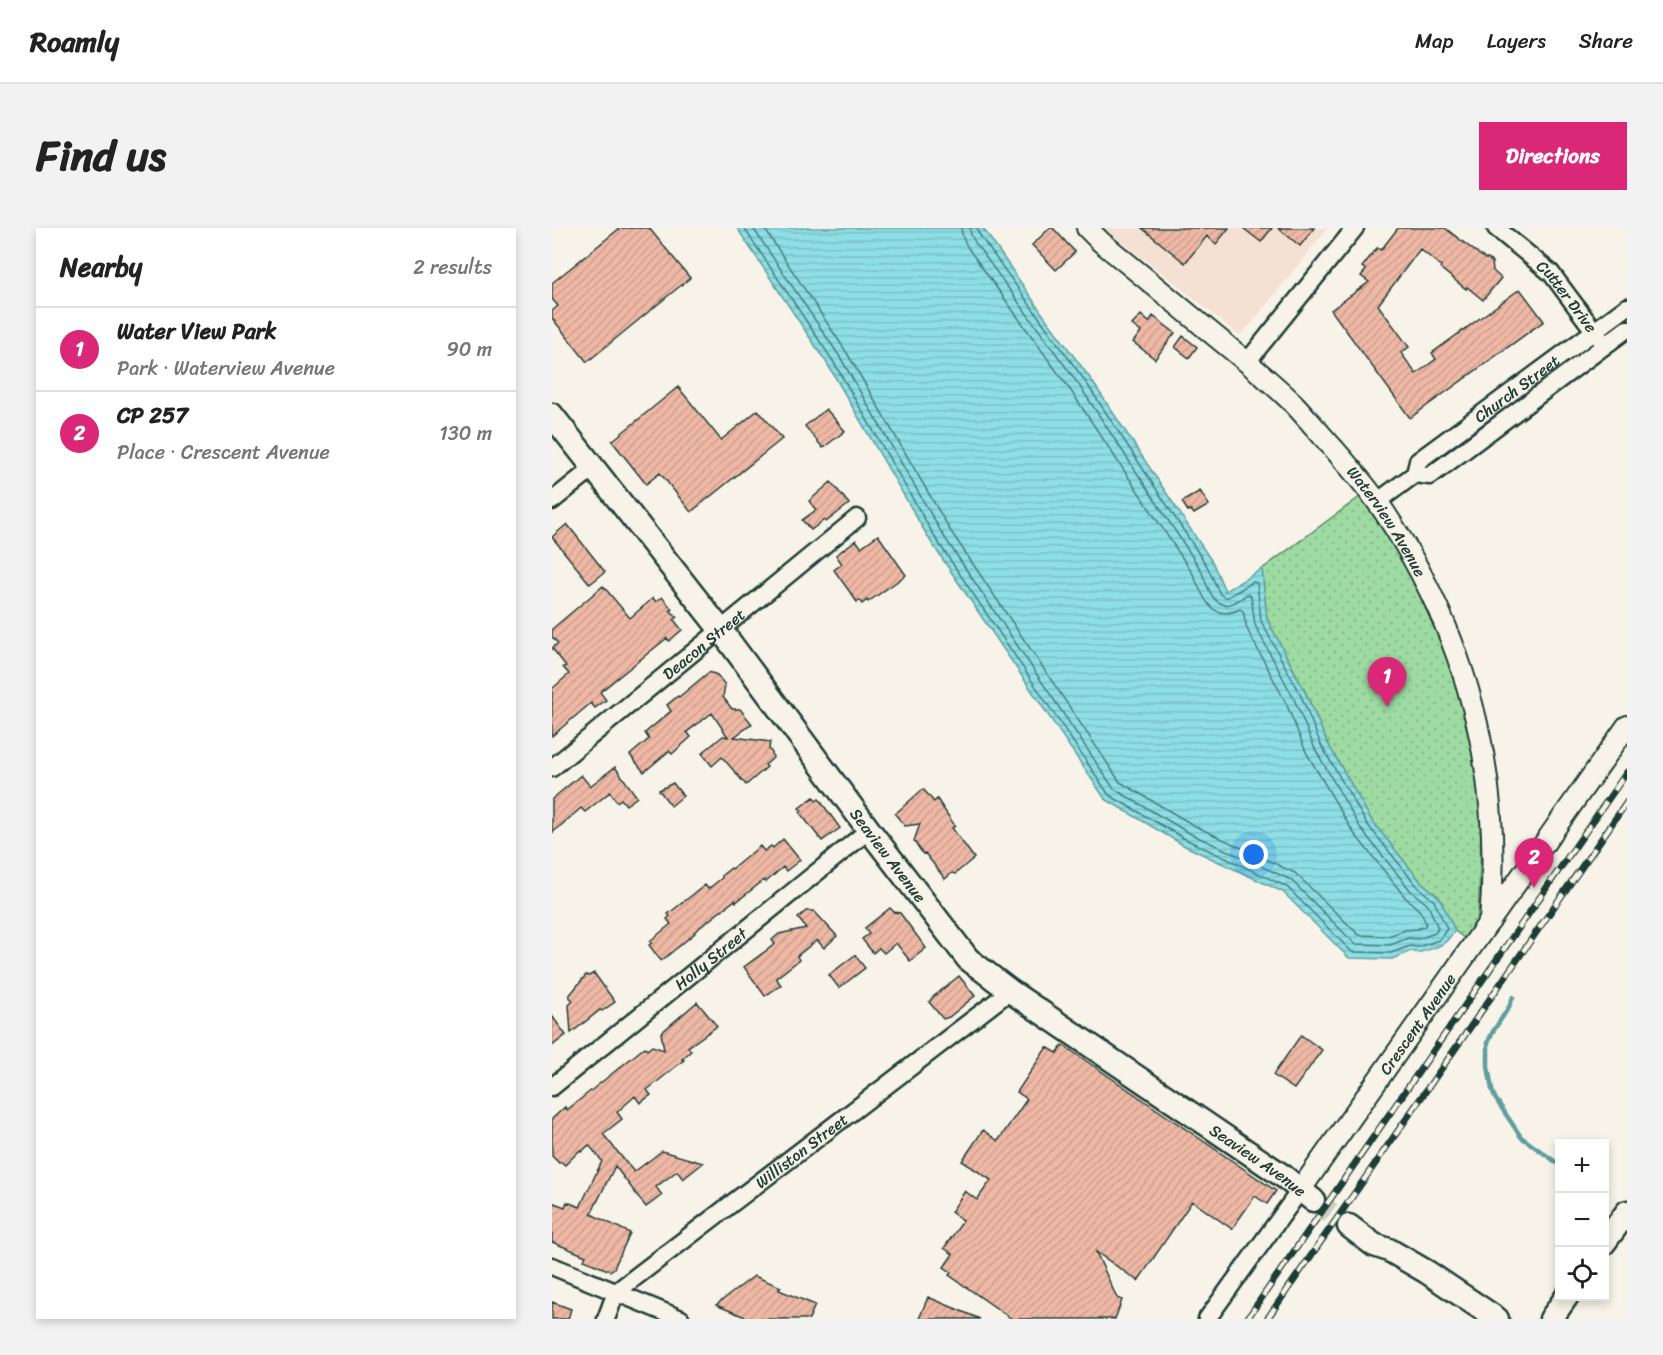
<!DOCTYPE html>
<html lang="en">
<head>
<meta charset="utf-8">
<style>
	body { margin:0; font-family:Sriracha,sans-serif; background:#f2f2f2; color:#222 }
	.controls { position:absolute; right:18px; bottom:18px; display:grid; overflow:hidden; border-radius:0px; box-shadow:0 3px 9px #0003 }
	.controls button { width:54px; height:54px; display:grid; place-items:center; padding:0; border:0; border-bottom:2px solid #e0e0e0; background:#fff; color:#222; font:30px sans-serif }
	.you { position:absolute; left:702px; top:627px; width:21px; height:21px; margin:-15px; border:4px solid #fff; border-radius:50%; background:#1a73e8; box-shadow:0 0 0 9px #1a73e833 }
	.badge { display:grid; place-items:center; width:39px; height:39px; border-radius:50%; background:#db2777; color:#fff; font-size:20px; font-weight:700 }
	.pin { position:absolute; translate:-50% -50px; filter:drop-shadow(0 2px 3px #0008) }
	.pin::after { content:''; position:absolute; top:32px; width:21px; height:18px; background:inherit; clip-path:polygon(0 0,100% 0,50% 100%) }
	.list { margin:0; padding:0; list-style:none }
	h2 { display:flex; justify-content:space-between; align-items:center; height:78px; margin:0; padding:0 24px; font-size:26px }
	h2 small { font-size:20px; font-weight:400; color:#767676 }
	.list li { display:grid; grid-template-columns:39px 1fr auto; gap:18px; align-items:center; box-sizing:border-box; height:84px; padding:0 24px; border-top:2px solid #e0e0e0 }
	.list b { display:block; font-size:22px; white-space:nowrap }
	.list p { margin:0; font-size:20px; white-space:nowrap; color:#767676 }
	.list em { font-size:20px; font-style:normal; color:#767676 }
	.icon { flex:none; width:33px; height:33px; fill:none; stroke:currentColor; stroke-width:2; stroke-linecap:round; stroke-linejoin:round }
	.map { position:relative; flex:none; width:1075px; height:1091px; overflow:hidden; border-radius:0px }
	header { display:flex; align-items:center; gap:36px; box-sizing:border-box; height:84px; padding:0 30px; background:#fff; border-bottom:2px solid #e0e0e0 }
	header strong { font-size:28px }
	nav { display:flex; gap:33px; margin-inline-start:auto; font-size:21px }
	.intro { display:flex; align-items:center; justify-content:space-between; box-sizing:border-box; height:144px; padding:0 36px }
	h1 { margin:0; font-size:42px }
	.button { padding:15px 27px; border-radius:0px; background:#db2777; color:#fff; font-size:21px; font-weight:700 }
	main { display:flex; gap:36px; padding:0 36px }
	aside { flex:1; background:#fff; border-radius:0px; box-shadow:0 3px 9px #0003 }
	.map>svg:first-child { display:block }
	.built { fill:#f5e1d4 }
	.park { fill:url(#park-dots); stroke:#5e8c6b; stroke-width:1.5 }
	.water { fill:url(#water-rules); stroke:#619e9e; stroke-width:1.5 }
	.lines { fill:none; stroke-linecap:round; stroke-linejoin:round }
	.shore { stroke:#4b7d7b; stroke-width:1.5 }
	.stream { stroke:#619e9e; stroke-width:4.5 }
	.building { fill:url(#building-hatch); stroke:#1f3d34; stroke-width:1.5 }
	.secondary-tunnel { stroke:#cccfc4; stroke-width:22; stroke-dasharray:22 11; stroke-linecap:butt }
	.minor-casing { stroke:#1f3d34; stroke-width:21 }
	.tertiary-casing { stroke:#1f3d34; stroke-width:24 }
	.secondary-casing { stroke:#1f3d34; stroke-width:27 }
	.minor { stroke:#f7f3e8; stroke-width:16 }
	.tertiary { stroke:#f7f3e8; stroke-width:20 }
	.secondary { stroke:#f7f3e8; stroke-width:22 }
	.rail-casing { stroke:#1f3d34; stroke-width:7 }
	.rail { stroke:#f7f3e8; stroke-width:4.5; stroke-dasharray:14; stroke-linecap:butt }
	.labels { text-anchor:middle; stroke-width:6; stroke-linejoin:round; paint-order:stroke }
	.street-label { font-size:16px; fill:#1f3d34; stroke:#f7f3e8 }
</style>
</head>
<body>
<header>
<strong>Roamly</strong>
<nav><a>Map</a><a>Layers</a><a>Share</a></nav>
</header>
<div class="intro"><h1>Find us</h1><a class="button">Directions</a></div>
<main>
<aside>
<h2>Nearby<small>2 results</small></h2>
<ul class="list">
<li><span class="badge">1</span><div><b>Water View Park</b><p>Park · Waterview Avenue</p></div><em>90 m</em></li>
<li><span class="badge">2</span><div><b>CP 257</b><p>Place · Crescent Avenue</p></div><em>130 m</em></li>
</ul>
</aside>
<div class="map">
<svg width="1075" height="1091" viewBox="0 0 1075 1091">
	<defs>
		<pattern id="park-dots" width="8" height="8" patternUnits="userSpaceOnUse" patternTransform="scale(1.5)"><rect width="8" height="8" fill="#9ddba2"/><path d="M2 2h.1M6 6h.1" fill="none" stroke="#87bd8c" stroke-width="1.8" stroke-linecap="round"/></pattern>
		<pattern id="water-rules" width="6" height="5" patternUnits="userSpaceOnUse" patternTransform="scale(1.5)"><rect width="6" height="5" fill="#8ddee5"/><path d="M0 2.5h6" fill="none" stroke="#79bfc5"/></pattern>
		<pattern id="building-hatch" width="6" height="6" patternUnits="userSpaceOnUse" patternTransform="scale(1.5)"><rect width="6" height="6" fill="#efb8a5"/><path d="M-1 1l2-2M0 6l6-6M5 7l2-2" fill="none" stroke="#cc9f8f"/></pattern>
	</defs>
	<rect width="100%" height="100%" fill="#f7f3e8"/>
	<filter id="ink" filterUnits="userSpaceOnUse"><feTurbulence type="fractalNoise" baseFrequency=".0167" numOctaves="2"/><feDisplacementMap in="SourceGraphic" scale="12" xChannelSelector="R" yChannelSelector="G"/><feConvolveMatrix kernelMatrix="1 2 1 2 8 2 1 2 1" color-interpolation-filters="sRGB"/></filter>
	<g filter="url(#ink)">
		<path class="built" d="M550,0h226l-78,97 -7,8 -3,1 -4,-1 -66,-54z"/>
		<path class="park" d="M809,268c77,108 126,235 119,369 -1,12 0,49 -4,59 -2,5 -7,10 -11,15l-10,-8 -16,-34 -18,-15 -49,-61 -45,-79 -21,-49 -39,-74 -5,-50z"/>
		<path class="water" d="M185,0h246l61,88 46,62 123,185 12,28 37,-22 5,50 39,75 21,48 45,79 49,61 18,15 16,34c-4,4 -7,9 -11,12 -6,5 -18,7 -26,10l-7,-2 -19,8 -43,-1 -66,-66 -98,-46 -80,-47 -174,-257 -103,-177z"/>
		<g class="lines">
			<path class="shore" d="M192,0l89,133 103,178 173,256 78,45 100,47 65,65 39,1 19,-7 8,1 21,-7 8,-11 -13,-28 -17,-15 -50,-62 -46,-79 -20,-49 -40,-75 -4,-38 -4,-1 -25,15h-4l-4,-3 -13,-28 -122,-185 -102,-141 -5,-8v-4
				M201,0l87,129 103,178 171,254 77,45 100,46 64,64 35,1 18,-7 10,1 17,-6 3,-5 -10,-23 -17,-14 -50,-62 -46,-80 -21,-50 -39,-74 -4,-29 -4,-2c-5,4 -11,9 -17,10 -18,5 -24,-22 -29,-34l-122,-185 -103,-141 -5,-9 -1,-7
				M212,0l83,125 103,177 170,252 75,44 100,47 64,62 29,1 18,-6 11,-1 8,-3 1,-3 -6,-12 -15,-14 -52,-65 -47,-80 -20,-49 -39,-74 -4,-18 -3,-2c-30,14 -37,-13 -47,-35l-122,-183 -103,-143 -5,-10 -2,-10"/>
			<path class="stream" d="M961,769l-4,10 -17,26 -4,9v24l4,24 3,8 26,39 39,28"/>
		</g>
		<path class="building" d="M68,0h29l41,50 -103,84 -35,-44v-7l6,-5 -6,-7v-16z
			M498,0h3l22,24 -19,18 -24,-25z
			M590,0h87l-13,16 -9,-8 -22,27z
			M691,0h29l-11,14z
			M726,0h36l-14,18z
			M846,0h47l40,31h3l4,3 1,9 8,7 -18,22 -16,-13 -1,2 -26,-21 1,-2 -21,-17 -42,56 31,42 -8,6 15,21 20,-15 -4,-6 88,-64 24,32 -134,97 -79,-108 38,-28 -8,-6 5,-6 -4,-3 15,-19 4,2z
			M589,87l8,7 4,-6 22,17 -20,26 -22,-17 8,-10 -9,-7z
			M631,108l14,11 -8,11 -14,-11z
			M126,159l43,53 37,-30 24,29 -91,73 -31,-39 -14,11 -34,-43z
			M274,181l19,22 -22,17 -18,-22z
			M279,254l18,22 -23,18 -2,-2 -13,10 -9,-10 14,-10 -7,-9z
			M648,263l9,14 -15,9 -3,-4 -3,1 -6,-9z
			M15,296l38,48 -15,12 -38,-47z
			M326,307l28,40 -38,27 -1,-2 -5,4 -3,-4 -2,2 -23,-32 8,-6 -6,-9 20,-15 5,7z
			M51,358l27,32 23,-20 3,4 6,-5 10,12 -2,1 7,7 -3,3 8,10 -13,11 -2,-3 -67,54 6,8 -11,8 -4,-5 -39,33v-47l17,-15 -6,-7 3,-1 -14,-18 6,-5 -6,-6v-8z
			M157,444l8,3 8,10 -2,12 9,12h8l12,15 -18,13 36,5 -1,7 3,4 1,5 -8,7 2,2 -21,18 -24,-28 -10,9 -10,-13 21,-17 5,1 -16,-24 -25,19 4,5 -19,17 -3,-3 -25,21 -14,-17 19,-16 -4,-6 26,-22 -4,-6 11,-9 1,1z
			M63,539l22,30 -11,8 -5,-6 -4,3 -7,-10 -25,20 -4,-4 -29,25v-34l29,-24 9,11z
			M121,555l10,13 -12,10 -12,-16z
			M371,561l11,13 3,-3 18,27 -3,2 22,30 -19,16 -3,-1 -7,6 -20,-26 -2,1 -9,-13 6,-17 -15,2 -10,-12z
			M262,569l2,4 3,-2 21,29 -18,13 -22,-28 2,-2 -3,-3z
			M231,611l17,21 -14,11 -3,-4 -17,15 -2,-2 -28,22 -1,-2 -41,32 1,1 -34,28 -12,-16 3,-2 -2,-2 21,-17 -4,-5 3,-3 -2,-2 37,-29 3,4 14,-11v-3l9,-7 1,1 28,-23 4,5 7,-5 2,2z
			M338,680l4,4 6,1 26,35 -16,13 -14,-18 -12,10 -5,-5 -6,5 -11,-14 7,-5 -4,-6z
			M254,683h8l23,25 -13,12 -7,-8 -20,16 2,4 -23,18 5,7 -16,11 -21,-29 31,-23 -3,-4 7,-6 27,-6 -8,-10z
			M303,727l10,13 -26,20 -10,-13z
			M42,745l21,29 -13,9 -2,-1 -29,23 -2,-28 4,-4 -4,-5 17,-21 3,1z
			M407,748l16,20 -26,21 -6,2 -14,-17 4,-5z
			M145,774l20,24 -29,21 3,4 -9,8 2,1 -37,30 4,5 -11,8 -5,-7 -18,16 5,7 -19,15 31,38 28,-21 41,12 -20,16 -6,-8 -21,16 6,8 -16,12 -31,-41 -24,48 39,19 -16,35 -4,3 -26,-11 2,-4 -34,-14v-40l13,5 2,-5 13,5 22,-46 -13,-16 -8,7 -1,-2 -15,15 -4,-3 -2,1 -7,-7v-37l13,-12 2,3 78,-63 2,3 5,-4 12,4 -3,-17z
			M0,788l14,19 -14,11z
			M749,807l21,15 -28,39 -21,-14z
			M511,817l213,146 -9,13 -12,-8 -23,33 -40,-28 -54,80 -42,-29 21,46 5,2 -7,19h-103l-63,-44 2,-3 -7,-5 9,-13 -9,-6 19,-27 -12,-9 14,-21 12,9 14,-20 -29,-19 21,-31 15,11 29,-42 -10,-7 30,-45 10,6z
			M202,1048l27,11 -2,3 36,15 -6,14h-59l-34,-14z
			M376,1069l52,22h-61z
			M0,1074l19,7 -3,10h-16z"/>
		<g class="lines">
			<path class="secondary-tunnel" d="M761,972l36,26"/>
			<defs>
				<g id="minor">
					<path id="s1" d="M944,0l55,45 50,67"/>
					<path d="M695,134l108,-134"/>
					<path d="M863,246l15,2 197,-147"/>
					<path d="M0,273l41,-33"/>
					<path id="s2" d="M825,274l38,-28 3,-13 209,-154"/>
					<path id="s3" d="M0,540l305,-250"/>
					<path id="s4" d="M0,859l317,-257"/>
					<path d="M0,1038l129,53"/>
					<path id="s5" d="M54,1091l10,-27 394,-301"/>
					<path d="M655,1091l94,-130"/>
				</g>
				<g id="tertiary">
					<path id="s6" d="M535,0l14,14c36,29 72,59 108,89 29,24 59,47 86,74 13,14 26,30 39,44 18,21 36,41 51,64 82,124 118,260 105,408"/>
					<path id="s7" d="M749,961l326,-463"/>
				</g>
				<g id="secondary">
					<path id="s8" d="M0,187l168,214 149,201 99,129 42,32 273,185 30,24"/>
					<path d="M797,998l25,19 15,5 38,22 70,47"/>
					<path d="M1052,1015l23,-31"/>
					<path d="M999,1091l16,-23"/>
				</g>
			</defs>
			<use href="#minor" class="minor-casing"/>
			<use href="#tertiary" class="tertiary-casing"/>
			<use href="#secondary" class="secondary-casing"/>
			<use href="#minor" class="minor"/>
			<use href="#tertiary" class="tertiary"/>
			<use href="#secondary" class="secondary"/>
			<defs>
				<path id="rail" d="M695,1091l380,-547
					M715,1091l360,-517"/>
			</defs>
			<use href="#rail" class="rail-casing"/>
			<use href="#rail" class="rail"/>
		</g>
	</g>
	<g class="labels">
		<g class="street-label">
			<text dy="6" stroke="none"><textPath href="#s1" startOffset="99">Cutter Drive</textPath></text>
			<text dy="6" stroke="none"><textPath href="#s2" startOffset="183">Church Street</textPath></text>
			<text dy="6" stroke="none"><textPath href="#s6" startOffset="422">Waterview Avenue</textPath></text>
			<text dy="6" stroke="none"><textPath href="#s3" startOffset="196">Deacon Street</textPath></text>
			<text dy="6" stroke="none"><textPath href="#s8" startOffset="554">Seaview Avenue</textPath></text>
			<text dy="6" stroke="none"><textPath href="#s4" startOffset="204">Holly Street</textPath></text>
			<text dy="6" stroke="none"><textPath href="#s7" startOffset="202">Crescent Avenue</textPath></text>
			<text dy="6" stroke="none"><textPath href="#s5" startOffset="262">Williston Street</textPath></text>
			<text dy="6" stroke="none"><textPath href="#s8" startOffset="1038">Seaview Avenue</textPath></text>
		</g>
	</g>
</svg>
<div class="controls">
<button>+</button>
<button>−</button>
<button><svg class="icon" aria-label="locate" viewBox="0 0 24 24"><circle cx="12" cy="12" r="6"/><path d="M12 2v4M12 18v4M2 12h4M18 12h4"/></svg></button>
</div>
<div class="you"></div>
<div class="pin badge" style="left:835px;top:479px">1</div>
<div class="pin badge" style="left:982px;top:660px">2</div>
</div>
</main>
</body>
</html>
